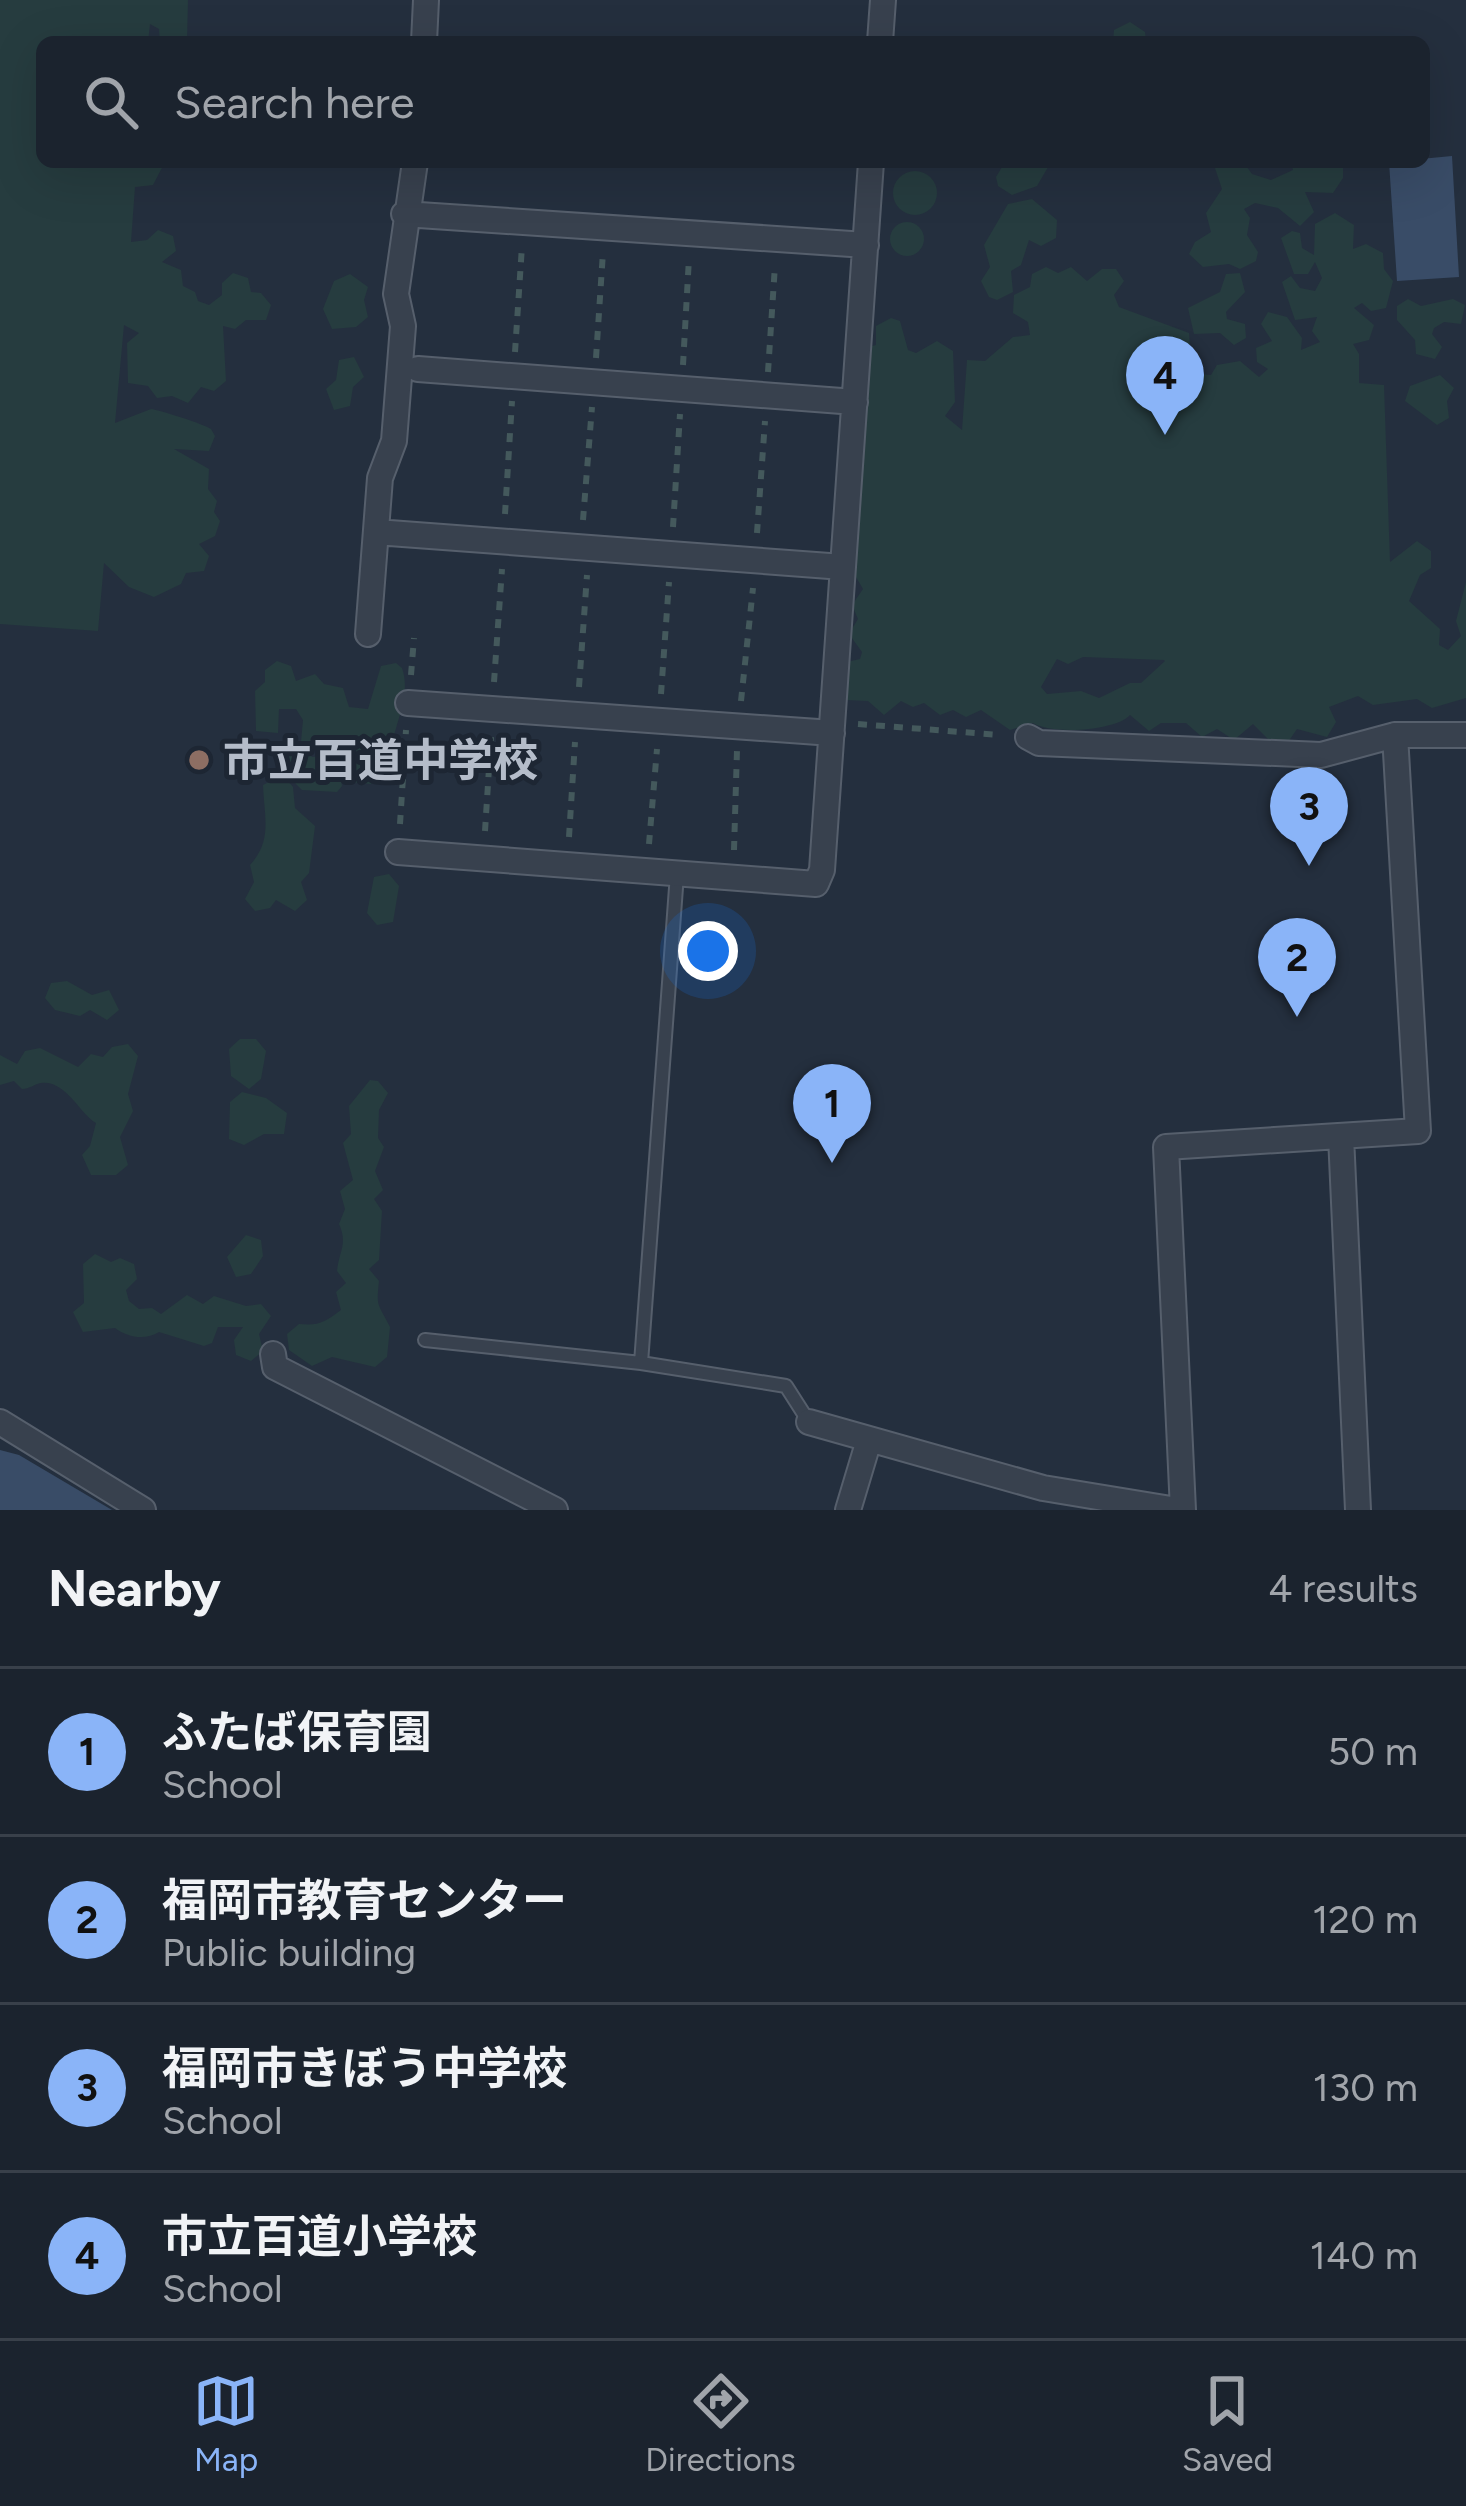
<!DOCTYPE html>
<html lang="en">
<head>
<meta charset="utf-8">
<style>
	body { margin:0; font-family:Figtree,"Noto Sans JP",sans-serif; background:#242b36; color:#f1f3f6 }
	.you { position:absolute; left:708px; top:951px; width:42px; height:42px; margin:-30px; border:9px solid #fff; border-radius:50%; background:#1a73e8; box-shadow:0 0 0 18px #1a73e833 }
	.badge { display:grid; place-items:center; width:78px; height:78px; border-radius:50%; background:#8ab4f8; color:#111; font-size:39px; font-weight:700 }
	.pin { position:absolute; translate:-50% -99px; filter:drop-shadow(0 3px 6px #0008) }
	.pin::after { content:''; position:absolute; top:63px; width:42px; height:36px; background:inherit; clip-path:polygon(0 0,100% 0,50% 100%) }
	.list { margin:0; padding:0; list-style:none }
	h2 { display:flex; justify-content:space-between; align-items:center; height:156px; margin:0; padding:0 48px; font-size:51px }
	h2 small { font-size:39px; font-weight:400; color:#a0a4aa }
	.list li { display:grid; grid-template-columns:78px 1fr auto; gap:36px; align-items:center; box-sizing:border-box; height:168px; padding:0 48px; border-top:3px solid #39404a }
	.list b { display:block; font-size:45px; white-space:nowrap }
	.list p { margin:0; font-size:39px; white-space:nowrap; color:#a0a4aa }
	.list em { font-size:39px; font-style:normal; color:#a0a4aa }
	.icon { flex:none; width:66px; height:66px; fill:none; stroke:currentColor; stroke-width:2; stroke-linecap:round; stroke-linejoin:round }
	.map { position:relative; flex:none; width:1466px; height:1510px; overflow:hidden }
	.search { position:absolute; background:#1b232e; box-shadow:0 12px 48px #0002; left:36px; right:36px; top:36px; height:132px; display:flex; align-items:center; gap:30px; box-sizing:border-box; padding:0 42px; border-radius:18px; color:#a0a4aa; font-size:45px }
	.sheet { height:828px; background:#1b232e }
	nav { display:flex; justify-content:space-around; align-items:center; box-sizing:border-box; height:168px; border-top:3px solid #39404a; background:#1b232e; font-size:33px; color:#a0a4aa }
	nav a { display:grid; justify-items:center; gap:6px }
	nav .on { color:#8ab4f8 }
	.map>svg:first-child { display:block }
	.green { fill:#263c3f; fill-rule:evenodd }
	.water { fill:#394c67 }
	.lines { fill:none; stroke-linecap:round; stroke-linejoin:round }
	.service-casing { stroke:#565f6c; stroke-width:16 }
	.minor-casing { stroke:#565f6c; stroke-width:28 }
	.path { stroke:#44595c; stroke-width:6; stroke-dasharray:9 9; stroke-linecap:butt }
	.service { stroke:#38414e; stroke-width:12 }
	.minor { stroke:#38414e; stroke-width:24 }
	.education-dot { fill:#8d6e63; stroke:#1d2633; stroke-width:4.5 }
	.labels { text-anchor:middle; stroke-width:10; stroke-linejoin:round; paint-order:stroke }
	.poi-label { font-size:45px; font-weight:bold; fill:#b4bcc9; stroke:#1d2633; text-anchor:start }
</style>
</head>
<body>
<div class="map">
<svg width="1466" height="1510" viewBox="0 0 1466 1510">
	<rect width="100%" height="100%" fill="#242f3e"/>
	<path class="green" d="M0,0h188l-1,42h-27l-1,-13 -9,-5 -2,18h-106v120h123l-12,23 -18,2 -4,55 16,-2 11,-10 15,6 3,15 -14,11 19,8 2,16 12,6 3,9 11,4 13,-10v-12l11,-10 15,5 3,14 10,1 10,12 -5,15h-20l-11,9 -12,-3 3,55 -12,10 -13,-4 -13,16 -16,-7 -15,2 -9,-12 -20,-3 -1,-40 12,-10 -15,-8 -9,98 36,-14c8,1 53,15 60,20l4,7 -6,15 -35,-2 35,20 -1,20 9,12 -3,11 6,9 -5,15 -16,8 10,12 -5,15 -18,2 -5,11 -27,13 -25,-10 -25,-24 -6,68 -98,-7z
		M1130,22l15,10 1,10h-33l1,-12z
		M1005,162h46l-14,24 -25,9 -14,-9 -2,-9z
		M1213,162l31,1 8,11 19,6 22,-10 -2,-8h52v16l-10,15 -28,-1 9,20 -14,14 -22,-18 -23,-5 -11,6 6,9 -3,17 11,17 -2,9 -16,8 -11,-5 -26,3 -14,-13 6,-12 16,-10 -5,-19 16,-24z
		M893 193a22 22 0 1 1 44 0a22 22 0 1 1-44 0Z
		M1032,199l25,21 -1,18 -15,8 -12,-6 -8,25 -10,6 2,21 -16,8 -8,-3 -8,-16 9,-14 -6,-22 24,-41z
		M1335,213l19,12 -1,24 13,-5 17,9 1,16 9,12 -7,27 -15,3 -9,-8 -8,5 20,17 -5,15 -16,4 6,10v29l25,2 6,177 27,-21 14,10v17l-11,7 -11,26 31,28 -1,16 9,5 13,-14 -5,-15 10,-39v116l-34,10 -15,-9 -44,6 -15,-9 -29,11 7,15 -9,15 -30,-8 -9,13 -18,-1 -17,-17 -19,16 -17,-11 -15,8 -16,-14h-25l-12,8 -19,-16c-14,16 -78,20 -97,8l-23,7 -29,-20 -15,7 -13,-7 -13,5 -16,-12 -11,4 -12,-6 -17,14 -16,-14 -23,-1 2,-38 13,-3 2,-7 -13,-18 9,-15 -6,-14 11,-16 -10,-17 4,-10 -8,-8 19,-207 8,-2v-19l15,-8 9,3 8,29 8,3 21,-12 16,10 2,51 -10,14 17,14 5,-70 18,1 28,-24 17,-2 -2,-13 -15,-9 1,-18 16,-8 2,-13 14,-7 12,6 13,-6 16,14 15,-12h14l8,12 -10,14 5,12 70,26 1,14 -31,16 -1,8 53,4 6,-10 23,-4 19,16 9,-8 -11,-7 -1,-14 16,-7 -11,-17 7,-12 19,5 15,21 -1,12 19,-8 -8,-11 5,-14 -22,3 -13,-38 9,-6 9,12 15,3 7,-13 -7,-16 -7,12h-14l-13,-36 11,-7 8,2 2,15 12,7 1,-31zM1083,657l81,3 1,1 -24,22h-11l-31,15 -18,-7 -34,3 -6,-7 16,-28 11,5z
		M890 239a17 17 0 1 1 34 0a17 17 0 1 1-34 0Z
		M1240,273l5,19 -19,20 1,7 18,5 1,14 -12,7 -14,-12 -26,1 -6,-26 32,-16 6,-18z
		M350,274l18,13 -4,13 4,17 -12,10 -24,2 -9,-20 11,-28z
		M1408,299l13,7 32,-7 12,6 -4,19 -17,-2 -10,6 -2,6 10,13 -7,12 -19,-5 -1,-14 -18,-20v-14z
		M354,357l10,20 -11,10 -3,19 -16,4 -8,-21 10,-9 3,-20z
		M1440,375l14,13 -7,13 2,17 -12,7 -32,-24 5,-15z
		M277,661l14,5 5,15 19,-7 9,10 19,4 6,19 19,2 13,-43 15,-3 6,5c11,31 -13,64 -12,96l-19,20 -22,-2 -12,-32 -36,-8 2,-22 -7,-11h-17l-1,24 -22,-2 -1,-40 10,-9v-12z
		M304,749l8,8 11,-1 16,14 3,16 -5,6 -35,-2 -16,-16 -2,-16z
		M283,775l10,12 2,21 20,18 -6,47 -8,9 6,18 -12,11 -19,-11 -6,8 -15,3 -10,-12 9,-17 -4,-17c23,-25 14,-49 13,-80z
		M389,874l10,12 -6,36 -16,3 -10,-12 7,-36z
		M67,981l25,14 17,-5 10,20 -12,10 -17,-10 -10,6 -25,-6 -10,-12 6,-15z
		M240,1039h16l10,12 -5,28 -12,10 -18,-13 -2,-27z
		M128,1044l10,12 -10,38 5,17 -13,26 8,28 -12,10h-25l-9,-20 8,-9 6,-23c-17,-10 -30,-43 -55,-40 -6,1 -12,6 -19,6l-8,-8 -14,4v-30l17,9 8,-13 15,-3 38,19 13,-13 12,3 9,-10z
		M370,1080l8,1 10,12 -9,17 -1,28 6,9 -9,24 8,19 -9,9 8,12 -3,49 -10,9 10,12c-3,27 -1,22 11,46l-3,30 -12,10 -43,-10 -20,9 -23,-16 -2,-16 12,-10c20,2 26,-2 42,-14l-5,-18 10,-9 -9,-12c2,-20 11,-27 2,-47l6,-15 -5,-18 13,-11 -10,-37 8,-9 -2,-28z
		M242,1092l24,6 21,15 -3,21h-20l-20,11 -15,-6 1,-37z
		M246,1235l15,5 2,16 -12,18 -15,3 -9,-20z
		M95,1254l16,8 9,-4 14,6 3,15 -11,11 3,11 10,8 13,-1 9,6 26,-19 16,9 11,-8 32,10 15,-2 10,12 -12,18 4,17 -12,10 -15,-6 -2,-15 9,-13h-25l-6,16 -8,3 -45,-14c-14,9 -32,5 -44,-4l-32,4 -10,-20 11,-9 -1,-39z"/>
	<path class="water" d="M1452,156l7,121 -62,4 -8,-119z
		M0,1450l19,5 93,55h-112z"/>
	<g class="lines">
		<defs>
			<path id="service" d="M425,1340l216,23 145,23 23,36
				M641,1363l36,-489"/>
			<path id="minor" d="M424,42l2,-42
				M880,42l3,-42
				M404,214l462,31
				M418,369l437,33
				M376,532l467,35
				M368,634l12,-156 14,-37 9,-115 -7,-32 19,-132
				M408,703l424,30
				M1028,737l11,6 282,12 74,-20h71
				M398,852l418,32 6,-14 49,-708
				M1341,1136l17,374
				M273,1354l2,13 280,143
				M0,1422l143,88
				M809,1422l234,66 134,22
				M848,1510l21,-70
				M1183,1510l-17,-363 252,-16 -23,-396"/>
		</defs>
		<use href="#service" class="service-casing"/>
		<use href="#minor" class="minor-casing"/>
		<path class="path" d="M515,352l7,-106
			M596,358l7,-106
			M683,365l6,-107
			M768,372l7,-107
			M505,514l7,-113
			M583,520l9,-113
			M673,527l7,-113
			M757,533l8,-112
			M411,675l3,-37
			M494,682l8,-113
			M579,687l8,-112
			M661,694l8,-112
			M741,701l12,-113
			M858,724l142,11
			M400,824l6,-94
			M485,831l6,-94
			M569,837l6,-95
			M649,844l8,-95
			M734,850l3,-100"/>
		<use href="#service" class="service"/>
		<use href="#minor" class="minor"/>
	</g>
	<circle class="education-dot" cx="199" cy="760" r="12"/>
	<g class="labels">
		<g class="poi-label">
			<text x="223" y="776">市立百道中学校</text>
		</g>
	</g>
</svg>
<div class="you"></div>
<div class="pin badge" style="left:832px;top:1163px">1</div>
<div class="pin badge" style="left:1297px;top:1017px">2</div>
<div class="pin badge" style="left:1309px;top:866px">3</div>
<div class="pin badge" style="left:1165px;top:435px">4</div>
<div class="search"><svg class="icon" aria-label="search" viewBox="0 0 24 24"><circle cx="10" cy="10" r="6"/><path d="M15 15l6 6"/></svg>Search here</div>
</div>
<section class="sheet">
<h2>Nearby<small>4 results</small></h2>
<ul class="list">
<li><span class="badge">1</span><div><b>ふたば保育園</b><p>School</p></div><em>50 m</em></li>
<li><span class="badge">2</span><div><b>福岡市教育センター</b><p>Public building</p></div><em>120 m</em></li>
<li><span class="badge">3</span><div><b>福岡市きぼう中学校</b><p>School</p></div><em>130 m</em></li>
<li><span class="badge">4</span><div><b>市立百道小学校</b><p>School</p></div><em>140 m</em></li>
</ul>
</section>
<nav>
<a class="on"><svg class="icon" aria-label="map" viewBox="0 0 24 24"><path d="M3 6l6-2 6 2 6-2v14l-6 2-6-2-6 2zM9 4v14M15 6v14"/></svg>Map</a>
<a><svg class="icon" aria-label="directions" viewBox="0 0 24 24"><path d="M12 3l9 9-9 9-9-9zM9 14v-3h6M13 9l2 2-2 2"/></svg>Directions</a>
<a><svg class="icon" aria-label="saved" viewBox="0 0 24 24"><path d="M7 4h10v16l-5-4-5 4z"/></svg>Saved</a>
</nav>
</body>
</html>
